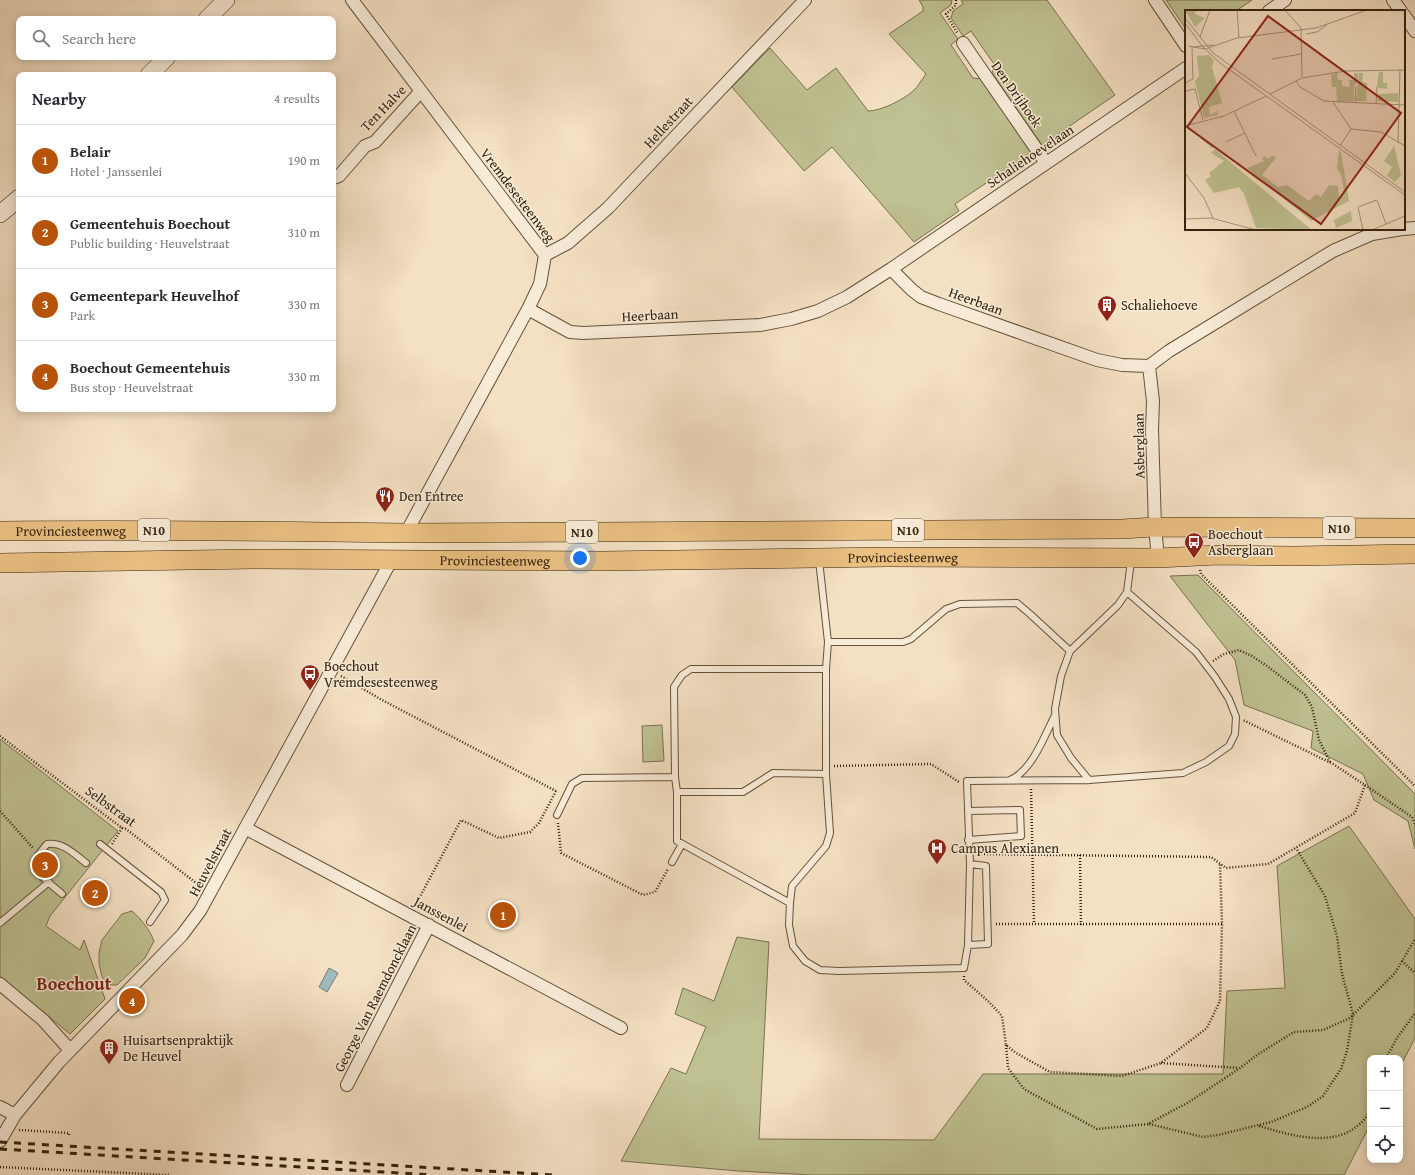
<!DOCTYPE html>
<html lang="en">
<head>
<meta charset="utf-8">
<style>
	body { margin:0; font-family:"Gentium Book Plus",serif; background:#f7f7f7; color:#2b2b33 }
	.controls { position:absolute; right:12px; bottom:12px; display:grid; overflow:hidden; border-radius:8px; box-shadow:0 2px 10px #0003 }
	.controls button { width:36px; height:36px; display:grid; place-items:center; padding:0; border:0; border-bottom:1px solid #e1e1e2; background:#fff; color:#2b2b33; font:20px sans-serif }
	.you { position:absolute; left:580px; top:558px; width:14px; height:14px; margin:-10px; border:3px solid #fff; border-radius:50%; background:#1a73e8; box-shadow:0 0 0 6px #1a73e833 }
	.badge { display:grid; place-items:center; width:26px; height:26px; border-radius:50%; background:#b45309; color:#fff; font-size:13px; font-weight:700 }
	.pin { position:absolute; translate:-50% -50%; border:2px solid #fff; box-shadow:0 1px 4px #0006 }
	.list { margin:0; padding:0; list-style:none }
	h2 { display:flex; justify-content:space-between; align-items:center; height:52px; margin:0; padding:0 16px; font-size:17px }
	h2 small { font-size:13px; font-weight:400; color:#7c7c81 }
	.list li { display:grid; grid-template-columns:26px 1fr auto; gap:12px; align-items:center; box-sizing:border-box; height:72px; padding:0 16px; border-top:1px solid #e1e1e2 }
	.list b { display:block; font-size:15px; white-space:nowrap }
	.list p { margin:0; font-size:13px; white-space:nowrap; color:#7c7c81 }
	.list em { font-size:13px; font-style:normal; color:#7c7c81 }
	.icon { flex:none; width:22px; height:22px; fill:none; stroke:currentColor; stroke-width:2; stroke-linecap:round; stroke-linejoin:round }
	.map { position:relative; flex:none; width:1415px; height:1175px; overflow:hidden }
	.search { position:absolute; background:#fff; box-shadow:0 2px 10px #0003; left:16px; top:16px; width:320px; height:44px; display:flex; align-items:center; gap:10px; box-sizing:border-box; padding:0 14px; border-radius:8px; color:#7c7c81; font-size:15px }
	.panel { position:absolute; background:#fff; box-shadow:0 2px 10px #0003; left:16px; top:72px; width:320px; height:340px; border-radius:8px }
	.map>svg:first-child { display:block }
	.green { fill:#bfc192; stroke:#7a7250 }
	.water { fill:#9fbbbd; stroke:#747e77 }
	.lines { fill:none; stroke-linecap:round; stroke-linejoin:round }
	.lane-casing { stroke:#64523a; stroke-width:8 }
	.street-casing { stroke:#64523a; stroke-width:14 }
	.secondary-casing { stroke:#34220d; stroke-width:18 }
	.primary-casing { stroke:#34220d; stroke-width:20 }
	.path { stroke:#34220d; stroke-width:2.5; stroke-dasharray:1 2; stroke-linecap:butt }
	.lane { stroke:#f8ebd8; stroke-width:6 }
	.street { stroke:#f8ebd8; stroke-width:12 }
	.secondary { stroke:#f8ebd8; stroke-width:17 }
	.primary { stroke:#eac082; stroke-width:19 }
	.rail { stroke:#34220d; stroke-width:3; stroke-dasharray:7 7; stroke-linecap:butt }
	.labels { text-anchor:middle; stroke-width:3; stroke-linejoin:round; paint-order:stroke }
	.shield { fill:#f8ebd8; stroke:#6f5e4a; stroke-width:1 }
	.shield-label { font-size:13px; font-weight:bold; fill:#34220d }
	.street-label { font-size:14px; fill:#34220d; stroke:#f8ebd8 }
	.poi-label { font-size:14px; fill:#34220d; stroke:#f8ebd8; text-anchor:start }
	.district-label { font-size:18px; font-weight:bold; fill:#7a1f14; stroke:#f8ebd8 }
	.inset-road { fill:none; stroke:#a7947a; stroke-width:1 }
	.view { fill:#8f2418; fill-opacity:0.15; stroke:#8f2418; stroke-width:2 }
	.inset-edge { fill:none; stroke:#34220d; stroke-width:2 }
</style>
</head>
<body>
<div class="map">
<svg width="1415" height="1175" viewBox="0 0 1415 1175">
	<rect width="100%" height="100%" fill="#f4e0c3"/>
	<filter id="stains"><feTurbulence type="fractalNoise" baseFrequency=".005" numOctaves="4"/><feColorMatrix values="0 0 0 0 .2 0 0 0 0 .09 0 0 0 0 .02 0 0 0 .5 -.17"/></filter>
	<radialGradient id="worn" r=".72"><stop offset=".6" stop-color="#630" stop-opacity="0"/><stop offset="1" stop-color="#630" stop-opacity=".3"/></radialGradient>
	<path class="green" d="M919,0h33l-1,5 -11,8 18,26 -7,6 22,33 9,1 49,74 -76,51 4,7 -45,31 -82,-95 -28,24 -72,-84 38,-39 37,42 29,-22 32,43c13,0 35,-11 45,-20 5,-4 9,-12 13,-17l-37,-40 34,-23v-4z
		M961,0h86l68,95 -73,50 -50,-72 2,-9 -23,-33 -8,5 -12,-18 2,-7 10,-7z
		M1166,0h86l-16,11h-50v18z
		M1198,575l217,219v55l-7,-28 -34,-21 -11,-26 -52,-26 2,-17 -69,-26 -9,-45 -65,-84z
		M662,725l2,36 -21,1 -1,-36z
		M0,739l118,92 -68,85 -4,10 34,24 4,-10 21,59 -35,35 -70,-58z
		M1349,826l66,93v119l-15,29v-9h-30v67l-26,50h-533l-72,-4 -118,-10 50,-93 15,6 20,-47 -31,-13 8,-26 31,13 23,-64 32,5 -10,197 175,1 49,-66h240l4,-83 58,-3 -8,-122z
		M132,911c10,9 17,18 22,30l-9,17 -28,27h-8l-7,-8 -3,-13v-11l3,-13 20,-26z"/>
	<path class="water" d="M329,968l9,5 -11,19 -8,-5z"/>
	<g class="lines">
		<defs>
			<path id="lane" d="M819,560l9,82 -2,27v105l4,59 -4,13 -34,40 -2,17 -1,22 4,21 12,15 15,9 19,1 125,-3 4,-23 2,-81 -3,-83 122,-1 94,-7 23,-11 23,-16 6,-12 1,-17 -7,-18 -14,-22 -19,-25 -69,-60
				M828,642h75l8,-3 35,-30 14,-5 57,-1 13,11 40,37
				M1010,780c22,-9 35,-45 45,-65
				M1089,780l-18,-22 -14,-23 -2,-26 6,-33 9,-25 48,-46 9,-13 4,-31
				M677,792h66l30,-19 53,1
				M968,811l52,-1 1,26 -53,4
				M557,815l15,-31 10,-6 93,-1
				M100,844l61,48 4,8 -15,22
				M672,862l10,-18
				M62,894c-7,-7 -29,-21 -27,-31 1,-7 8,-14 12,-19 16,-2 26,9 39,19
				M790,903l-113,-62v-49l-2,-15 -1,-90 8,-12 9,-6h135
				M0,923l49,-41
				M968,945l20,-1 -2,-78 -16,-2"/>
			<path id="street" d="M352,0l193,255 -5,29 -12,25 -122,224
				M1155,0l31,46
				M1393,0l8,11
				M1269,11l16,-11
				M1404,15l11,16
				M963,43l83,120
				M333,178l6,-2 26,-30 10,-4 46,-51
				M1404,229l11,-1
				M545,255l23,-12 40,-35 197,-208
				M891,269l21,21 9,7 18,7 158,56 25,5 27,1 20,-15 164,-100 39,-17 30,-5
				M528,309l42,23 13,1 177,-8 31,-6 27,-8 29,-14 44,-28 295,-201
				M1149,366l4,35 -1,29 3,97 3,31
				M245,828l376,200
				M0,984l43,36 27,30
				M347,1085l82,-160
				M0,1107l15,8
				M0,1141l15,-26 44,-53 123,-127 18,-24 192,-352"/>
			<path id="secondary" d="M207,19l19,-19
				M149,75l18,-18
				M0,214l19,-16"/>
			<g id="primary">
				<path id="s1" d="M0,531c135,-1 271,0 406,2l716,-4 33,-2 260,1"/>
				<path id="s2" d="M0,563l255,-4 347,2 285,-4 271,1 60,-3 77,1 120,-2"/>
			</g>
		</defs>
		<use href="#lane" class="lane-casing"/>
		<use href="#street" class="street-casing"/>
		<use href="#secondary" class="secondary-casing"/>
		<use href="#primary" class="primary-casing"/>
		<path class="path" d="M956,0v5l-10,9 12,20
			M1200,570l1,4 214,212
			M1213,661l11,-7 15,-4 13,6 15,10 38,29 7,12 7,33 11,22
			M341,676l41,24 174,91
			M0,736l122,92 4,1 74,57
			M834,766l97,-2 28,18
			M1365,785l47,32 3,7
			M1031,789l3,135
			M0,811l33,37
			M558,823l3,30 82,42 12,-3 13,-23
			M112,844l10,-16
			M978,854l233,3 15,11 42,-4 87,-51 10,-28 -32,-21 -90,-44
			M1080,855l1,70
			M415,906l46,-86 38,18 31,-6 9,-9 17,-32
			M996,924h226
			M1402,961l13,12
			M964,976v4l25,22 13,14 4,29 10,8 34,19 72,4 39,-13 46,-35 13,-27 2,-77 -2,-60
			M1006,1045l2,23 16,21 73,40 51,-5 41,-22 51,-34 17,-13 37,-23 29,-2 27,-12 45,-45 20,-34
			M1386,1058l11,-20 18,-25
			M1161,1063l78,5
			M1149,1124l54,13 15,-2 53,-13 36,-15 16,-11 18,-27 6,-18 6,-37 -11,-40 -5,-38 -12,-40 -29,-48
			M1259,1126c37,11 87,26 111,-15
			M19,1130l50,3v2
			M0,1167l169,8"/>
		<use href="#lane" class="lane"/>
		<use href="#street" class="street"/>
		<use href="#secondary" class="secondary"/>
		<use href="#primary" class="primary"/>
		<path class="rail" d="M0,1142l553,33
			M0,1149l433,26"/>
	</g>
	<defs>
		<symbol id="building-pin" viewBox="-11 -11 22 30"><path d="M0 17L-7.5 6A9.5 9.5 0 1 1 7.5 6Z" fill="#8f2418" stroke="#f8ebd8"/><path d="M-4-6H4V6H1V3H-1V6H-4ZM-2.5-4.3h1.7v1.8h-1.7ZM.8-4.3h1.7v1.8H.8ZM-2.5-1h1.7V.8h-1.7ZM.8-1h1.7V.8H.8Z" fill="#fff"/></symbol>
		<symbol id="restaurant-pin" viewBox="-11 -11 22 30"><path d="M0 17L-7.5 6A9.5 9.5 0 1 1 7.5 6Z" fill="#8f2418" stroke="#f8ebd8"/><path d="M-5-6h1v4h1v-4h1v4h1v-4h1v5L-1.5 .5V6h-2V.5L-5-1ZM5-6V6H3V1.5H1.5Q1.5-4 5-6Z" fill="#fff"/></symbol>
		<symbol id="bus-pin" viewBox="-11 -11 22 30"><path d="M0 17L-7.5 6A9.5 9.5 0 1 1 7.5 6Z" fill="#8f2418" stroke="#f8ebd8"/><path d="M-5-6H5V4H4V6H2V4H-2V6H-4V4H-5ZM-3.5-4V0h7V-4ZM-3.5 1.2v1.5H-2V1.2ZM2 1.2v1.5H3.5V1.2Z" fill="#fff"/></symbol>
		<symbol id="hospital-pin" viewBox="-11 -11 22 30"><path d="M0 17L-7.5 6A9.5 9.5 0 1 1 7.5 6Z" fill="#8f2418" stroke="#f8ebd8"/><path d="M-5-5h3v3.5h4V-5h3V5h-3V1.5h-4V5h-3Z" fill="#fff"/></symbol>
	</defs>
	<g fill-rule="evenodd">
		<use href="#building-pin" x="1096" y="294" width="22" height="30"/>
		<use href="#restaurant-pin" x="374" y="485" width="22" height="30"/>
		<use href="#bus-pin" x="1183" y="531" width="22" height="30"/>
		<use href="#bus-pin" x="299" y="663" width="22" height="30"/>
		<use href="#hospital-pin" x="926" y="837" width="22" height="30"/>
		<use href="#building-pin" x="98" y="1037" width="22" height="30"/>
	</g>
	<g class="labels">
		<g class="shield">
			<rect x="1323" y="517" width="32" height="22" rx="3"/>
			<rect x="138" y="519" width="32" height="22" rx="3"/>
			<rect x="892" y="519" width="32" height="22" rx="3"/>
			<rect x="566" y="521" width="32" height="22" rx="3"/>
		</g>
		<g class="shield-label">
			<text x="1339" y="533">N10</text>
			<text x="154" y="535">N10</text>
			<text x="908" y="535">N10</text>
			<text x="582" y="537">N10</text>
		</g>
		<g class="street-label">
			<text transform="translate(1017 94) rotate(55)" y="5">Den Drijhoek</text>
			<text transform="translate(383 108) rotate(-46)" y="5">Ten Halve</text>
			<text transform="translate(668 122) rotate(-47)" y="5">Hellestraat</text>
			<text transform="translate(1030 156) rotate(-34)" y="5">Schaliehoevelaan</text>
			<text transform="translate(518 195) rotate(53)" y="5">Vremdesesteenweg</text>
			<text transform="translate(976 301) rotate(20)" y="5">Heerbaan</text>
			<text transform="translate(650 315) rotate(-3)" y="5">Heerbaan</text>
			<text transform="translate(1139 446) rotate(-91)" y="5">Asberglaan</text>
			<text dy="5" stroke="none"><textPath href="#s1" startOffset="71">Provinciesteenweg</textPath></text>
			<text dy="5" stroke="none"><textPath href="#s2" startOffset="903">Provinciesteenweg</textPath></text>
			<text dy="5" stroke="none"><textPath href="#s2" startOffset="495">Provinciesteenweg</textPath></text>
			<text transform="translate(111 806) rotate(36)" y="5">Selbstraat</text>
			<text transform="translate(210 862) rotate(-62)" y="5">Heuvelstraat</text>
			<text transform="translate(441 914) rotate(28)" y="5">Janssenlei</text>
			<text transform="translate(375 998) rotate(-63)" y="5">George Van Raemdoncklaan</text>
		</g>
		<g class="poi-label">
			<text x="1121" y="310">Schaliehoeve</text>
			<text x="399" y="501">Den Entree</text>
			<text x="1208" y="539">Boechout<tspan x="1208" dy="16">Asberglaan</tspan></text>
			<text x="324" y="671">Boechout<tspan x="324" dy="16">Vremdesesteenweg</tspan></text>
			<text x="951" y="853">Campus Alexianen</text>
			<text x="123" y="1045">Huisartsenpraktijk<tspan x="123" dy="16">De Heuvel</tspan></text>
		</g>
		<g class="district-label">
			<text x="74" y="990">Boechout</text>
		</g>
	</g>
	<g transform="translate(1185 10)">
		<rect width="220" height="220" fill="#f4e0c3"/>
		<path d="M0,0h11l-1,4 10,4 -10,9zM24,45l5,5 -2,7 10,36 -13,4 1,8 7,-4 1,4 -14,3 -9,-37 4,-5 -2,-20zM194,62h4v11h4v6l-8,-1 -2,-2zM152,63l1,7h4v6l6,1 2,-1 -1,-6h5v-7h4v8l-4,5v15l-17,1 -1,-15h-4l-1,-12zM174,63h4l-1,9 5,1 -1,18h-10zM213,83v9l-20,-1v-7zM209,136l7,29 -6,7 -8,-6 5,-9 -8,-6zM30,139l70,59 27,22 -56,-2 -12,-34 -5,-7 -25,6 -9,-13 6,-4 -2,-3 15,-12 -13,-8zM154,140l2,2 8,49 -38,20 -64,-53 17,-7 -2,-3 3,-2 2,3 6,-4 3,3 -14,17 16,12 9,-2 22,16 7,-7 5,3 8,-12 9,1 1,13 5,-9 -3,-15 -4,-7zM166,201l1,10 -16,7 -2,-8z" fill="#bfc192"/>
		<path class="inset-road" d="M52,0l2,27M100,0l16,18 1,49M0,8l28,35 192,139M0,13l17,23 18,17 185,132M121,24l11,-2 10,-7M15,27l10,-27M3,36l17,3 32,-11 79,-10 51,-18M8,37l21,-2M87,49l29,-5M117,68l43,-7 60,-1M111,71l4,6 24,14 81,4M0,73l8,-4 -1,-32M0,81l10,-2 8,31M85,84l32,-16M148,92l18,27 30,3 24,14M170,93l1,-17M191,94l1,-17M49,101l22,45M1,115l27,23M0,116l39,-10 42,-20M41,132l19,-9M213,133l2,-73M155,136l11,-17M0,163l19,25 9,20M0,209l26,-1 45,12M178,220l-5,-23 19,-7 9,24M187,220l33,-14"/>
		<path class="view" d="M83,6l133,97 -80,111 -134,-97z"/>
		<rect width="220" height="220" class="inset-edge"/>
	</g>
	<rect width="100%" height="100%" filter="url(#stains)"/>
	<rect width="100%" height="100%" fill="url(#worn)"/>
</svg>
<div class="controls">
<button>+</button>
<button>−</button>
<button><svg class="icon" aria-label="locate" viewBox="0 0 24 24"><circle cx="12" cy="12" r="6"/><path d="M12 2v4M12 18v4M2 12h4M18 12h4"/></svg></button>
</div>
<div class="you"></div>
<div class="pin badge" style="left:503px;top:915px">1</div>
<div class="pin badge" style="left:95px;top:893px">2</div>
<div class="pin badge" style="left:45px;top:865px">3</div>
<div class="pin badge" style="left:132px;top:1001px">4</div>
<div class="search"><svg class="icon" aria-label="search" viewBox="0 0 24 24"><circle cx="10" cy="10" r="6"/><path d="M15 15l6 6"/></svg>Search here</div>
<section class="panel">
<h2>Nearby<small>4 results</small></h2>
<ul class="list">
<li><span class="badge">1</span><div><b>Belair</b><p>Hotel · Janssenlei</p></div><em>190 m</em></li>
<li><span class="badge">2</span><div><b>Gemeentehuis Boechout</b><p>Public building · Heuvelstraat</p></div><em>310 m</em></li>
<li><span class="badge">3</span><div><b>Gemeentepark Heuvelhof</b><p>Park</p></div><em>330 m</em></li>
<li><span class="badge">4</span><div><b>Boechout Gemeentehuis</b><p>Bus stop · Heuvelstraat</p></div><em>330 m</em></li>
</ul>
</section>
</div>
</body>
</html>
